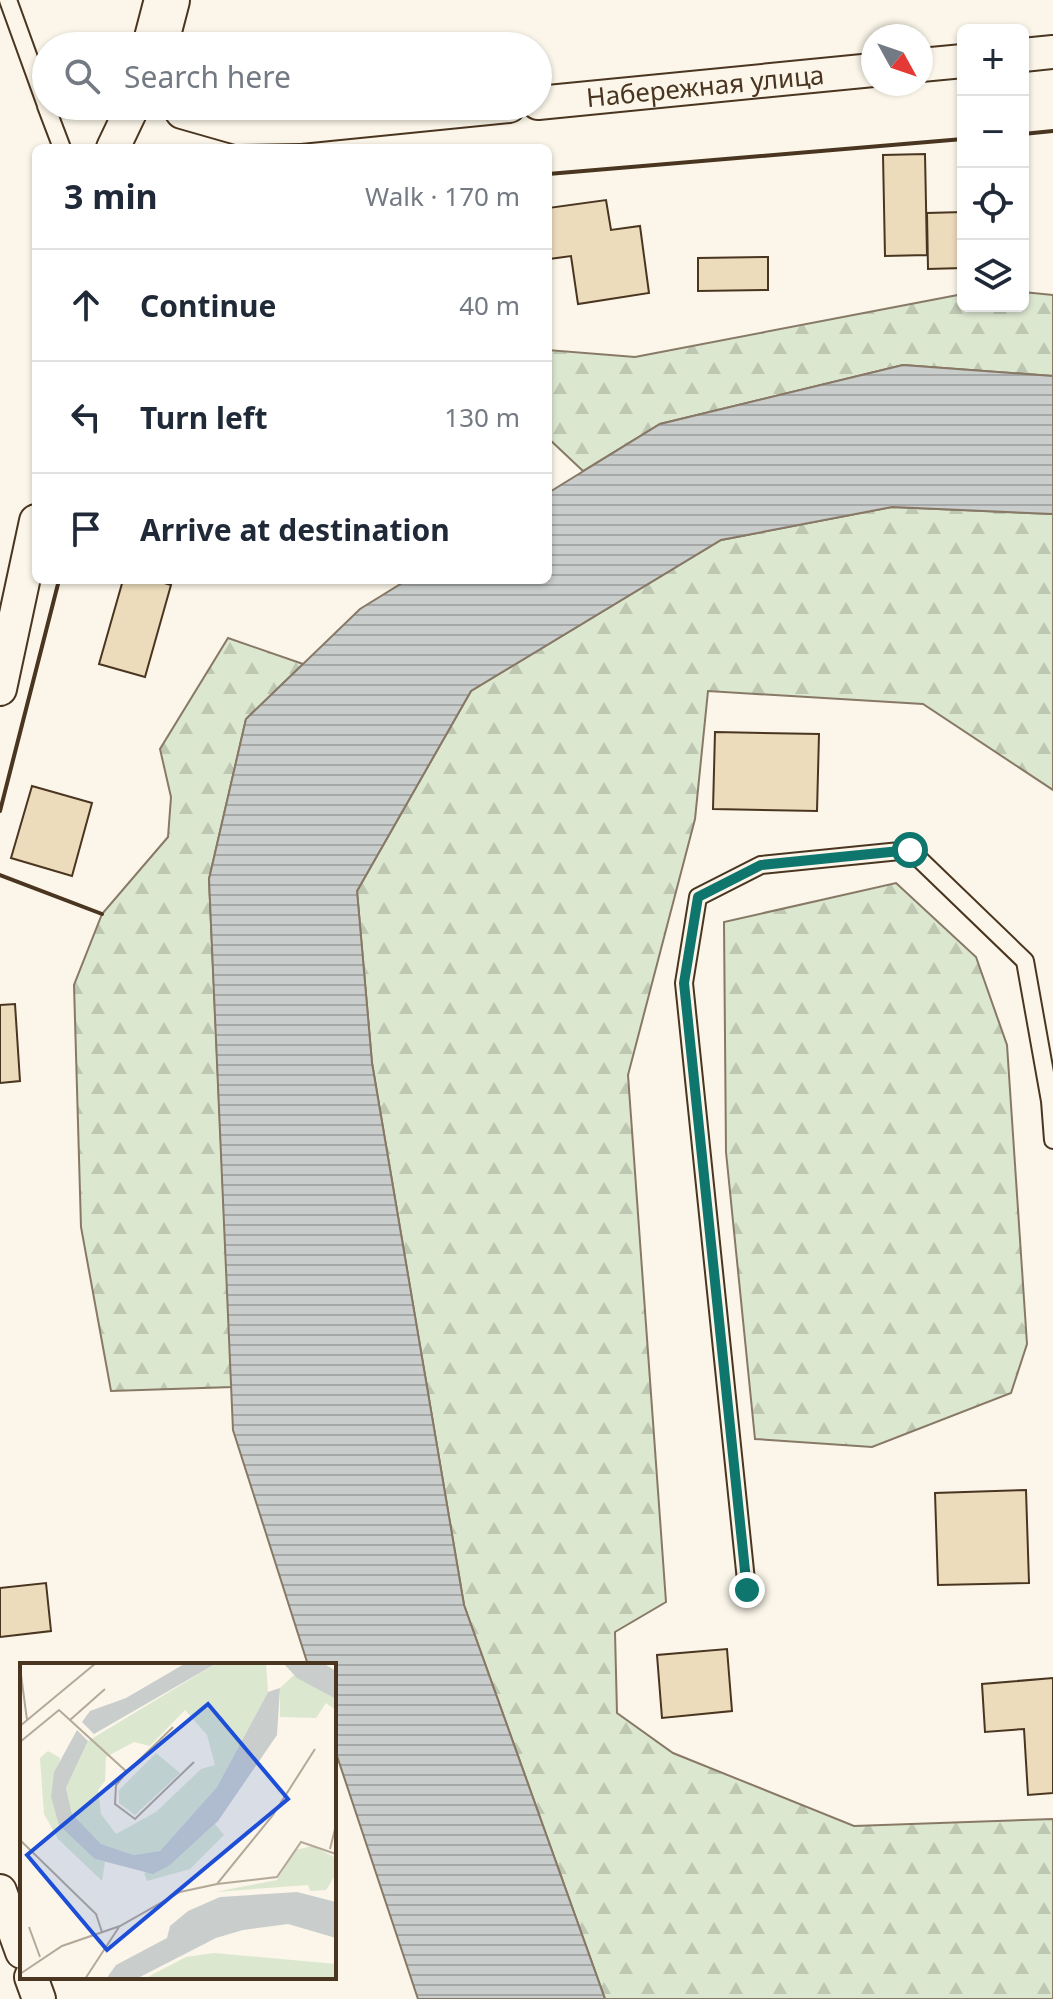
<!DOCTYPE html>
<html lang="en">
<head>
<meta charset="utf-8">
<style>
	body { margin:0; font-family:"Noto Sans",sans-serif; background:#f2f2f3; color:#1f2937 }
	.controls { position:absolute; right:24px; top:24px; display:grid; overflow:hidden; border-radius:12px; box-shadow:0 2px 6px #0004 }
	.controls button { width:72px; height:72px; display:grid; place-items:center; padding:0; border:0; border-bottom:2px solid #e0e1e3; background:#fff; color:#1f2937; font:40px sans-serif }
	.compass { position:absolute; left:861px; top:24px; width:72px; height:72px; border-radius:50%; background:#fff; box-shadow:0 2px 6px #0004; rotate:130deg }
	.stop { position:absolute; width:24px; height:24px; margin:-18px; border:6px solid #0f766e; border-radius:50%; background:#fff }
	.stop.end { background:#0f766e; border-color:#fff; box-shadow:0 2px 8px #0008 }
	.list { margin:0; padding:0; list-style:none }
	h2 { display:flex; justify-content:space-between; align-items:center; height:104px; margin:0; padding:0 32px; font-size:34px }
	h2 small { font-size:26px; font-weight:400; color:#747a83 }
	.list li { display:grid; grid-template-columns:52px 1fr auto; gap:24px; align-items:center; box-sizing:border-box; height:112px; padding:0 32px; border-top:2px solid #e0e1e3 }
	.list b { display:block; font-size:30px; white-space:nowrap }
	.list em { font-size:26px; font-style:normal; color:#747a83 }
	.icon { flex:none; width:44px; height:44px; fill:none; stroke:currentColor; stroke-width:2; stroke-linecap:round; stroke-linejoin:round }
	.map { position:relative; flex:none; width:1053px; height:1999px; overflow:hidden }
	.search { position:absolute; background:#fff; box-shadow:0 2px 6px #0004; left:32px; top:32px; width:520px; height:88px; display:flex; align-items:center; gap:20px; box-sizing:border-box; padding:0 28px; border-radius:44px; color:#747a83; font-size:30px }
	.panel { position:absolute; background:#fff; box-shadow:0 2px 6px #0004; left:32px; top:144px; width:520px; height:440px; border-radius:12px }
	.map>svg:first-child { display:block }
	.forest { fill:url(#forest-firs); stroke:#887966; stroke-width:2 }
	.water { fill:url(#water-rules); stroke:#887966; stroke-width:2 }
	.building { fill:#ecdcbc; stroke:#4a3520; stroke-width:2 }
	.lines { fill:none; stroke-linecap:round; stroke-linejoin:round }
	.lane-casing { stroke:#4a3520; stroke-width:20 }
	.street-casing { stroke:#4a3520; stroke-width:36 }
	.secondary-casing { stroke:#4a3520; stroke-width:48 }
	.lane { stroke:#fbf6e9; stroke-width:16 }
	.street { stroke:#fbf6e9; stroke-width:32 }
	.secondary { stroke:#fbf6e9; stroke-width:44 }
	.wall { stroke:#4a3520; stroke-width:4 }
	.route { stroke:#0f766e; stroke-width:10 }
	.labels { text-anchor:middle; stroke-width:6; stroke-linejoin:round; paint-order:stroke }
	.street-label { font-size:26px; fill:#4a3520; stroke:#fbf6e9 }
	.inset-road { fill:none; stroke:#b4a999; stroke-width:2 }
	.view { fill:#1d4ed8; fill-opacity:0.15; stroke:#1d4ed8; stroke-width:4 }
	.inset-edge { fill:none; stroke:#4a3520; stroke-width:4 }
</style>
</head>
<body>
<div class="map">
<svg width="1053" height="1999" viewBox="0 0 1053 1999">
	<defs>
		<pattern id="forest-firs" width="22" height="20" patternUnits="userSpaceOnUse" patternTransform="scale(2)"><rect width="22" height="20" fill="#dce7d0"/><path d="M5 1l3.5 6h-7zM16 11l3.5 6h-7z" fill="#bec7b2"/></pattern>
		<pattern id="water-rules" width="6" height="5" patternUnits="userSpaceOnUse" patternTransform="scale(2)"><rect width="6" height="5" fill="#c9cecd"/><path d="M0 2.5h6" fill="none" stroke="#a5a8a6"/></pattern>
	</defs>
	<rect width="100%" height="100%" fill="#fbf6e9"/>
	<path class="forest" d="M1023,292l30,3v81l-150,-11 -243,59 -77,47 -35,-33v-88l87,7 328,-63v12h60z
		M892,507l161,7v276l-130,-86 -215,-13 -13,128 -67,256 38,527 -51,30 2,81 56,40 181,73 199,-7v180h-448l-141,-394 -92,-542 -15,-172 114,-200 250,-151z
		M228,638l75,26 -57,55 -37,160 23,508 -121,4 -30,-164 -7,-242 28,-71 66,-77 3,-40 -11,-48z
		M896,883l80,74 31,88 20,299 -16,49 -139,54 -117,-8 -29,-287 -2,-230z"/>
	<path class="water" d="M903,365l150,11v138l-161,-7 -171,33 -250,151 -114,200 15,172 92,542 141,394h-187l-84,-252v-82h-26l-75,-235 -24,-551 37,-160 114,-110 47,-29h141v-87l112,-69z"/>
	<path class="building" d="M925,154l2,101 -42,1 -2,-101z
		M606,200l5,30 29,-4 9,67 -71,11 -7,-48 -22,3 -1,-51z
		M963,212v56l-35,1 -1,-56z
		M768,257v33l-70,1v-33z
		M123,580h31l17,5 -26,92 -46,-13z
		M715,732l104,2 -2,77 -104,-2z
		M32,786l60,17 -20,73 -61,-18z
		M15,1004l5,77 -20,2v-78z
		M1026,1490l3,93 -91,2 -3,-92z
		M46,1583l5,48 -51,6v-49z
		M727,1649l5,62 -70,7 -5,-63z
		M1053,1678v115l-25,2 -4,-66 -39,3 -3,-48z"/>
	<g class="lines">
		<defs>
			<path id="lane" d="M8,0l38,105
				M46,106l16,42
				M1053,1100l-3,1 3,39
				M747,1590l-63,-607 14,-86 63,-32 149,-15 115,111 25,140"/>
			<g id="street">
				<path d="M1023,55l30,-3"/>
				<path d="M921,65l42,-4"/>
				<path id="s1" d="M538,103l335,-33"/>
				<path d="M178,106l4,6 56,16 61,-1 210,-21"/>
				<path d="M113,148l20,-42"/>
				<path d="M0,689l36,-168"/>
				<path d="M0,1891l22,61"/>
				<path d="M31,1977l8,22"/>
			</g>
			<path id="secondary" d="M155,46l12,-46"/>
		</defs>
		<use href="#lane" class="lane-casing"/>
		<use href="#street" class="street-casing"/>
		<use href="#secondary" class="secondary-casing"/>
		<use href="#lane" class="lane"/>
		<use href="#street" class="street"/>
		<use href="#secondary" class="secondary"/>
		<path class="wall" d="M1023,134l30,-3
			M548,174l415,-35
			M0,811l59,-231
			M0,875l102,39"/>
	</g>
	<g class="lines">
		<path class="route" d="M747,1590l-63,-607 14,-86 63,-32 149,-15"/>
	</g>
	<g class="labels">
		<g class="street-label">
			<text dy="9" stroke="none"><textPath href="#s1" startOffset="168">Набережная улица</textPath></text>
		</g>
	</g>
	<g transform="translate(20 1663)">
		<rect width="316" height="316" fill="#fbf6e9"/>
		<path d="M197,0h49l2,29 -51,95 -57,64 -26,4 -33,-11 -29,-30 -6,-26 22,-47zM165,47l22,25 8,30 -14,4 -45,43 -40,22 -15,-20 -3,-24 7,-9 1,-24 28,-15 16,4zM274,12l42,24v11l-10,-7 -10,15 -36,-1v-29zM28,88l12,7 -9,39 44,62 10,3 -3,19 -44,-42 -14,-25 -4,-56zM136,90l24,20 -45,42 -16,-12v-13zM195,161l9,11 -34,34 -43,12 -3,-8 26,-8zM293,183l23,12v16l-10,16 -16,1 -2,-6 -93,7 62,-12 18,-30zM194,290l122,11v15h-192l42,-22z" fill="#dce7d0" fill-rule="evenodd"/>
		<path d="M166,0h31l-123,71 -12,-12 8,-11 36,-13zM263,0h40l13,8v28l-39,-21zM260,25l-3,47 -59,86 -48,44 -17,9 -58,-15 -36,-34 -8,-28 3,-25 23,-42 11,11 -22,47 6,26 29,30 33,11 26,-4 57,-64 51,-95zM277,229l39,10v36l-48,-14 -45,6 -27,8 -80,41h-30l10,-14 51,-27 3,-12 18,-15 32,-14z" fill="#c9cecd"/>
		<path class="inset-road" d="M0,4l7,53M50,57l35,-31M0,63l76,-63M0,79l39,-32 68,62 46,-45M107,109l-11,13 -1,19 20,15 59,-57M0,177l76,74 6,18M310,186l6,-24M197,221l60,-7 24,-35 35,12M9,264l11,30M0,311l42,-28 58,-20 60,-34 37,-8 56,-69 42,-66M65,316l34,-52"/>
		<path class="view" d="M188,41l80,95 -181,151 -80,-95z"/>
		<rect width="316" height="316" class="inset-edge"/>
	</g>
</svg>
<div class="controls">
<button>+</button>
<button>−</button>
<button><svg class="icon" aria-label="locate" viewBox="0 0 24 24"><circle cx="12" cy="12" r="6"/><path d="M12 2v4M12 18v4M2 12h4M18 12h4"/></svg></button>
<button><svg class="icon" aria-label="layers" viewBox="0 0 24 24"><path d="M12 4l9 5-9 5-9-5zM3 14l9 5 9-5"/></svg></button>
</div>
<svg class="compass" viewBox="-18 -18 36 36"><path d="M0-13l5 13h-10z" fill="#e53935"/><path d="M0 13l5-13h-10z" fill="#747a83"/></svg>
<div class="stop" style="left:910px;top:850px"></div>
<div class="stop end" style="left:747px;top:1590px"></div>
<div class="search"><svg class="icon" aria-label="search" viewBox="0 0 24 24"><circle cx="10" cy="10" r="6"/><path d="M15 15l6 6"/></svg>Search here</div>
<section class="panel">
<h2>3 min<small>Walk · 170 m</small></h2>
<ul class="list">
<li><svg class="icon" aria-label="ahead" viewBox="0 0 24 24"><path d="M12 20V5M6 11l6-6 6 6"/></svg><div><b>Continue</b></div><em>40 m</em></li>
<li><svg class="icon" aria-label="left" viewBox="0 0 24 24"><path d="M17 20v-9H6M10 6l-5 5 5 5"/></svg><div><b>Turn left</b></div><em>130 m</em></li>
<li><svg class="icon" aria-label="arrive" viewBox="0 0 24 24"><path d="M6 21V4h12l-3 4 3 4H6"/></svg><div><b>Arrive at destination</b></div></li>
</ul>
</section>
</div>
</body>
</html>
